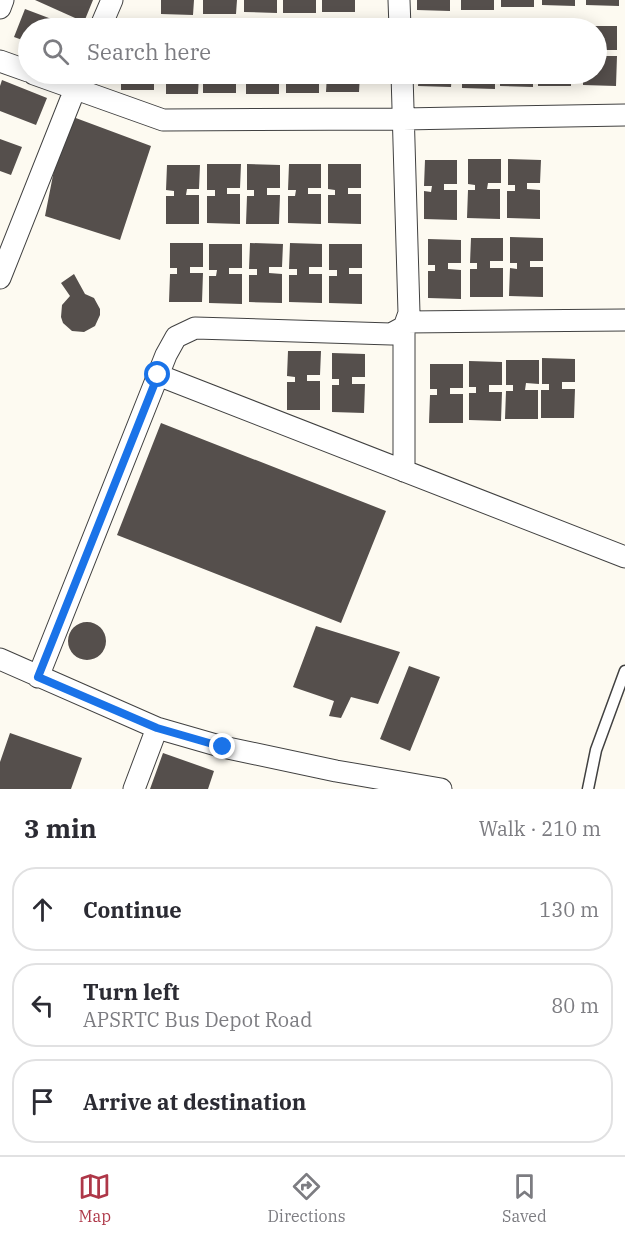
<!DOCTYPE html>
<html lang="en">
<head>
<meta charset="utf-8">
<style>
	body { margin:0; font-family:"IBM Plex Serif",serif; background:#f7f7f7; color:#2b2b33 }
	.stop { position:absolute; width:18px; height:18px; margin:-14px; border:4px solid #1a73e8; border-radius:50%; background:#fff }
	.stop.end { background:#1a73e8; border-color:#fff; box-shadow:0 2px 6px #0008 }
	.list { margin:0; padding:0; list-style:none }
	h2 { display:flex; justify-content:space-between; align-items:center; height:78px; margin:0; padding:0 24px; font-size:26px }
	h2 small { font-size:20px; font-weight:400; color:#7c7c81 }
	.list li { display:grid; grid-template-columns:39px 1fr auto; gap:18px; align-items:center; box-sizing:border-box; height:84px; margin:0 12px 12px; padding:0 12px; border:2px solid #e1e1e2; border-radius:24px }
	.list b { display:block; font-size:22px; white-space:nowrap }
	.list p { margin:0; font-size:20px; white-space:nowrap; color:#7c7c81 }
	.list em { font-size:20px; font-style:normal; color:#7c7c81 }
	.icon { flex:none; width:33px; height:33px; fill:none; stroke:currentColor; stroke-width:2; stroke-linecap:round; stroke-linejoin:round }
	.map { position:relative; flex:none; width:625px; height:789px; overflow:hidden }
	.search { position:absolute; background:#fff; box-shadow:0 3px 15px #0003; left:18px; right:18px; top:18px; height:66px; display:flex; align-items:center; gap:15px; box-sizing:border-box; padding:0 21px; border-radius:33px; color:#7c7c81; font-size:22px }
	.sheet { height:366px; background:#fff }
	nav { display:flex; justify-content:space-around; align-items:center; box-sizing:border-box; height:84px; border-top:2px solid #e1e1e2; background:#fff; font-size:16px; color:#7c7c81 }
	nav a { display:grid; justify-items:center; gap:3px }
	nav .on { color:#ae3748 }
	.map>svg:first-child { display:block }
	.building { fill:#554f4c }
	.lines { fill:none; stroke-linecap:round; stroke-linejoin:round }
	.service-casing { stroke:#414141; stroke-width:13 }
	.minor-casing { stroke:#414141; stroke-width:23 }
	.service { stroke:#fff; stroke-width:10 }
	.minor { stroke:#fff; stroke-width:21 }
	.route { stroke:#1a73e8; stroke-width:8 }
</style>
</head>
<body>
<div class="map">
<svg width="625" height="789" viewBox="0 0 625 789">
	<rect width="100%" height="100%" fill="#fdfaf1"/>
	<path class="building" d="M35,0h58l-9,22z
		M161,0h33l-1,15 -32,-1z
		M203,0h34l-1,14h-33z
		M244,0h33v13l-33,-1z
		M283,0h33v13h-33z
		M322,0h33v12h-33z
		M417,0h33v11l-33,-1z
		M461,0h33v10h-33z
		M501,0h33v7h-33z
		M542,0h33v6l-33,-1z
		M586,0h33v6l-33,-1z
		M25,9l45,17 -1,2h-41v14l-14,-5z
		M584,26h33v24h-13v6h13l-1,30 -33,-1v-11h13v-46h-12z
		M121,74h33v16h-33z
		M166,74h33l-1,20h-32z
		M203,74h33v19h-33z
		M246,74h33v20h-33z
		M286,74h33v19h-33z
		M327,74h33l-1,18h-33z
		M419,74h33l-1,13 -33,-1z
		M462,74h33v15l-33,-1z
		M500,74h33v13l-33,-1z
		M538,74h33v12h-33z
		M2,80l45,18 -11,27 -36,-14v-25z
		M65,114l86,32 -31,94 -75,-24z
		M0,139l22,8 -11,28 -11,-4z
		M468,159h33v24h-13l-1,6h13v30l-33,-1 1,-28h7v-5l-7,-1z
		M508,159l33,1 -1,23h-13v6l13,1v29l-33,-1v-27h8v-6h-7z
		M425,160h32v24h-13v6h13v30l-33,-1v-28l7,1 1,-6h-8z
		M207,164h34l-1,24h-13v6h13v30l-33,-1v-27h8v-6h-8z
		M247,164l33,1v23h-13v7h13l-1,29h-33l1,-28h7v-6h-7z
		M289,164h32v24h-13v6h13v30l-33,-1v-27h7l1,-6h-8z
		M328,164h33v24h-13v6h13v30l-33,-1v-28h7v-5l-7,-1z
		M167,165h33l-1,24h-12l-1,6h13v29h-33v-28h8v-5l-8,-1z
		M510,237l33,1v23h-13v6h13v30l-34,-1 1,-28 7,1v-6h-7z
		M471,238h32v23h-13v7h13v29h-33v-28h7v-6h-7z
		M428,239l33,1v23h-13v6l13,1v29l-33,-1v-27h7v-6h-7z
		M170,243h33v24h-13v6h13l-1,29h-33l1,-28h7v-6h-7z
		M250,243l33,1 -1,23h-13v6l13,1v29l-33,-1v-27h8v-6h-8z
		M290,243l32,1v23h-13v7h13v29l-33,-1v-27h8v-6h-8z
		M209,244h33v24h-13v6h13v30l-33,-1v-27h7l1,-6h-8z
		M329,244h33v24h-13v6h13v30l-33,-1v-27h8v-6h-8z
		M74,274l11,20 9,4 6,11v6l-5,11 -11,6 -12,-1 -9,-8 -2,-6 1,-12 8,-9 -9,-13z
		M288,351h33l-1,24h-13v6h13v29h-33v-28h8v-5l-8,-1z
		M332,353l33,1v23h-13v7h13l-1,29 -32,-1v-27h7v-6h-7z
		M542,358l33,1v23h-13v7h13l-1,29h-33v-28h8v-6h-7z
		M506,360h33v24l-13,-1 -1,7h13v29h-33l1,-28h7v-6h-7z
		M469,361l33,1v23h-13v7h13l-1,29 -32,-1v-27h7v-6h-7z
		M430,364h33v24h-13v6h13v29h-34l1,-28h7v-6h-7z
		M161,423l225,88 -45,112 -224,-88z
		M68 641a19 19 0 1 1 38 0a19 19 0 1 1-38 0Z
		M316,626l84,26 -22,52 -27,-7 -10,21 -12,-2 5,-15 -41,-14z
		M409,666l31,11 -30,74 -30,-12z
		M10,733l72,25 -11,31h-71v-27z
		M163,753l51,18 -6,18h-58z"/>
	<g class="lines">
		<defs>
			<path id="service" d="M588,789l8,-39 29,-79"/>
			<path id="minor" d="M399,0l1,28
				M0,8l3,-8
				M100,28l12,-28
				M0,61l28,10
				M34,74l129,46 240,-1 222,-4
				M0,278l81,-204
				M406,322l219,-2
				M158,375l467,182
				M404,471v-144
				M0,659l157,69 66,19 113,24 105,18
				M38,677l128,-322 10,-18 19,-9 196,6 13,-7 5,-14 -7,-239
				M134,789l23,-61"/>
		</defs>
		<use href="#service" class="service-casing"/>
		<use href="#minor" class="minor-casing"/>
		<use href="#service" class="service"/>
		<use href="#minor" class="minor"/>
	</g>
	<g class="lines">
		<path class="route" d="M158,375l-120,302 119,51 66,19"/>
	</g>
</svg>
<div class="stop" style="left:158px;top:375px"></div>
<div class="stop end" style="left:223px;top:747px"></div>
<div class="search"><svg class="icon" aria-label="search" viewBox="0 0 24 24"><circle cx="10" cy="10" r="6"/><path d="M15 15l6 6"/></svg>Search here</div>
</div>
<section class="sheet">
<h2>3 min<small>Walk · 210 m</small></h2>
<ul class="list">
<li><svg class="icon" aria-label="ahead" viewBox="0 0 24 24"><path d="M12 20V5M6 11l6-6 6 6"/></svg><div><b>Continue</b></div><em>130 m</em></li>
<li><svg class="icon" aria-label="left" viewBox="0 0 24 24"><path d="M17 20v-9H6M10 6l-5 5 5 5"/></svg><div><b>Turn left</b><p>APSRTC Bus Depot Road</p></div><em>80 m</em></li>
<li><svg class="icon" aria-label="arrive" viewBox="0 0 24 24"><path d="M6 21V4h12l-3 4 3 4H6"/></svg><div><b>Arrive at destination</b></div></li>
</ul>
</section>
<nav>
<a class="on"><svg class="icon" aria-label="map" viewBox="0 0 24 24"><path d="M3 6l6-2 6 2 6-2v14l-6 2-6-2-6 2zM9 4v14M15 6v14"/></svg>Map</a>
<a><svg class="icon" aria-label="directions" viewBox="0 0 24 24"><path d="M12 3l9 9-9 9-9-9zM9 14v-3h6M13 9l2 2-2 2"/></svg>Directions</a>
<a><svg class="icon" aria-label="saved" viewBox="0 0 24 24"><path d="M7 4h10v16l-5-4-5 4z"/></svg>Saved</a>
</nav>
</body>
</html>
